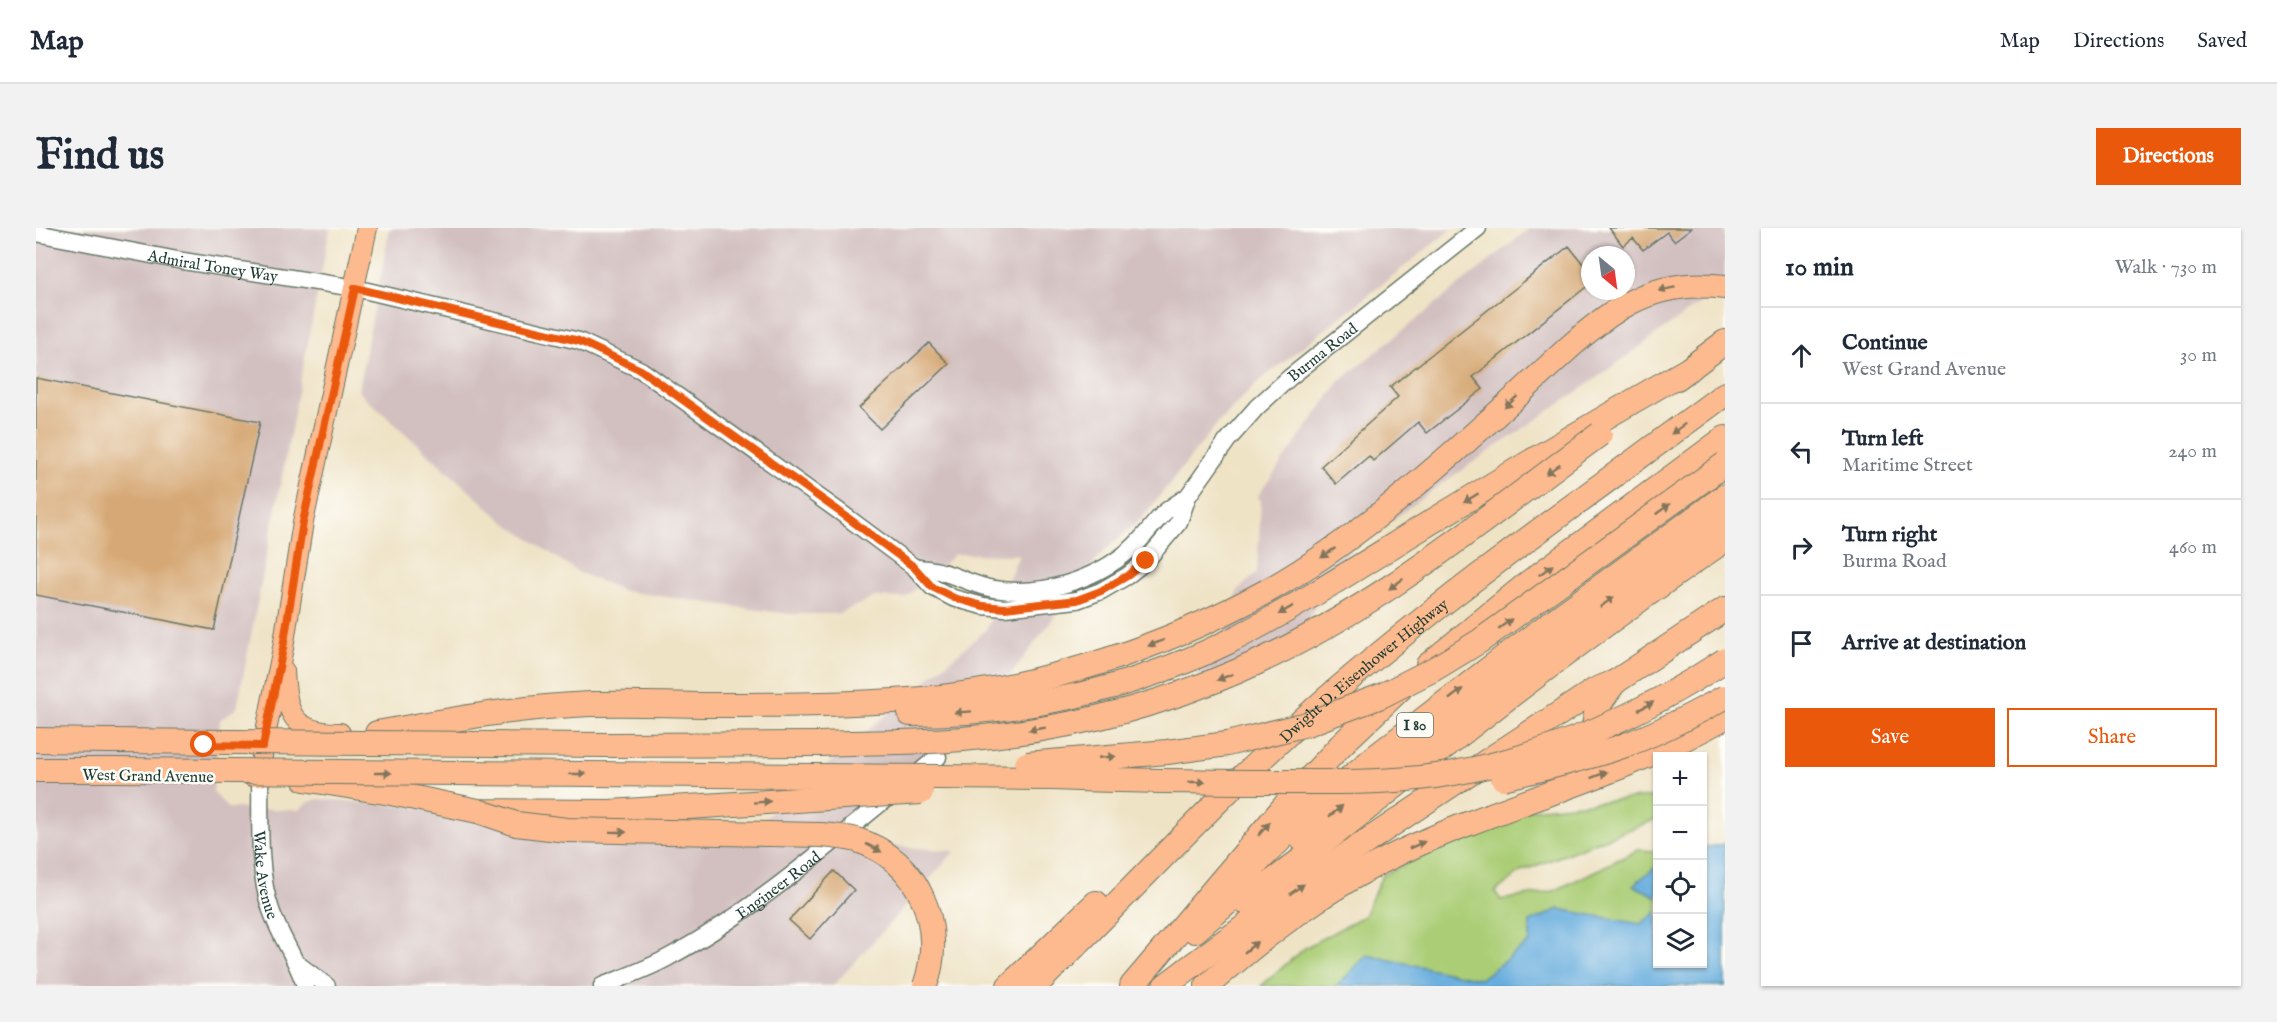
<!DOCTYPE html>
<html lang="en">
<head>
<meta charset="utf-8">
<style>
	body { margin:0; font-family:"IM FELL English",serif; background:#f2f2f3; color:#1f2937 }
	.controls { position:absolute; right:18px; bottom:18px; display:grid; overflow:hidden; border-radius:0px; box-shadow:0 2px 4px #0004 }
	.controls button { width:54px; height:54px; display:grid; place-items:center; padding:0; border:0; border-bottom:2px solid #e0e1e3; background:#fff; color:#1f2937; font:30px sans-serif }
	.compass { position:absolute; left:1545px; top:18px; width:54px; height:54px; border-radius:50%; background:#fff; box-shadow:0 2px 4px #0004; rotate:151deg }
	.stop { position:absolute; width:18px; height:18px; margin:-14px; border:4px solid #ea580c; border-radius:50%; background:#fff }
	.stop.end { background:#ea580c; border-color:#fff; box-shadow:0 2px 6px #0008 }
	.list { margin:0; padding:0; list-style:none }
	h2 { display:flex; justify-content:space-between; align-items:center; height:78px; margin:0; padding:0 24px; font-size:26px }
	h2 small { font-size:20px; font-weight:400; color:#747a83 }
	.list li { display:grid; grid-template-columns:39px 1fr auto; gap:18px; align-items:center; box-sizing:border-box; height:96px; padding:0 24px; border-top:2px solid #e0e1e3 }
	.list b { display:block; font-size:22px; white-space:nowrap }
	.list p { margin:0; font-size:20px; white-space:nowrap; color:#747a83 }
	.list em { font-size:20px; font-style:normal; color:#747a83 }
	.actions { display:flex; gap:12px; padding:18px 24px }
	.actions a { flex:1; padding:14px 0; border:2px solid #ea580c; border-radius:0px; text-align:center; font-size:21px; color:#ea580c }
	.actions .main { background:#ea580c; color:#fff }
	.icon { flex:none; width:33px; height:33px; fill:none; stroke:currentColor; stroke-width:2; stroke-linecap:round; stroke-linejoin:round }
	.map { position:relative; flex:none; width:1689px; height:758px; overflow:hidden; border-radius:0px }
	header { display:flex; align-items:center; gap:36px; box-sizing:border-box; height:84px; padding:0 30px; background:#fff; border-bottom:2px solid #e0e1e3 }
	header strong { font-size:28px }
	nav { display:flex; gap:33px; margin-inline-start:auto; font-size:21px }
	.intro { display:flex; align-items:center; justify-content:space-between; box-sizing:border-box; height:144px; padding:0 36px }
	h1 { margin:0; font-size:42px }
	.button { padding:15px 27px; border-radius:0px; background:#ea580c; color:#fff; font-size:21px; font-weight:700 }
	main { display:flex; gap:36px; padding:0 36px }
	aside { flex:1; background:#fff; border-radius:0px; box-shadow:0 2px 4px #0004 }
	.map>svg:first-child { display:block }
	.industrial { fill:#d2bfc0; fill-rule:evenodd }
	.green { fill:#abcd76; stroke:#658555; stroke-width:1.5 }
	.water { fill:#67adde; stroke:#437589; stroke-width:1.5 }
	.building { fill:#d6a874 }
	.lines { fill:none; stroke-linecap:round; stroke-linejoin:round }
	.minor-casing { stroke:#687767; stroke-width:19 }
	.major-casing { stroke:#687767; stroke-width:22 }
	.highway-casing { stroke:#687767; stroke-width:26 }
	.minor { stroke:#fff; stroke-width:16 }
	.major { stroke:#fcba8e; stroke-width:20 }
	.highway { stroke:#fcba8e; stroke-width:24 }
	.highway-bridge-casing { stroke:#687767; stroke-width:26; stroke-linecap:butt }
	.highway-bridge { stroke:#fcba8e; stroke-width:24 }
	.oneway { fill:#82755c }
	.route { stroke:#ea580c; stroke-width:8 }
	.labels { text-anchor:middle; stroke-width:5; stroke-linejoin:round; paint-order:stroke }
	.shield { fill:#fdfcf7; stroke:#62766e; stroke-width:1.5 }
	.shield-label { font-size:15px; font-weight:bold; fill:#1f3d34 }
	.street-label { font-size:16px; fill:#1f3d34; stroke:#fdfcf7 }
</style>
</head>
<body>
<header>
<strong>Map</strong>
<nav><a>Map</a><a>Directions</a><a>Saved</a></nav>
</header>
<div class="intro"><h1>Find us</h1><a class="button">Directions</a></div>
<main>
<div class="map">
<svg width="1689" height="758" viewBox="0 0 1689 758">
	<rect width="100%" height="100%" fill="#fdfcf7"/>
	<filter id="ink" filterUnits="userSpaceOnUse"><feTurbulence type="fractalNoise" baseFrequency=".0167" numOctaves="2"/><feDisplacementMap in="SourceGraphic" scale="12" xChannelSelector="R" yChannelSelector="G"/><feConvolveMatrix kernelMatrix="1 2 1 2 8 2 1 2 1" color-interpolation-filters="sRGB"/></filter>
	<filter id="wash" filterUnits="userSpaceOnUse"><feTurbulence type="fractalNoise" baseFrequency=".008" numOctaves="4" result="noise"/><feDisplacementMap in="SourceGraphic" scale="24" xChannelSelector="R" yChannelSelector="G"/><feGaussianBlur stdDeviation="1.35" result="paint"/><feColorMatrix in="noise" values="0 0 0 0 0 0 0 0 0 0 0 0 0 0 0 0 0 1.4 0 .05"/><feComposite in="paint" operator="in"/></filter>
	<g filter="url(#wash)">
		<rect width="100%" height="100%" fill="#efe3c6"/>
		<path class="industrial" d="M0,0h294l-93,480 -17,12 -7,72 15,16 71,2 8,-7 11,-4 428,35 240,-204 33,-75 -64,-1 -50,44 -30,-1 -37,17h-49l-165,-23 -46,-19 -75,-51 -145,-130 32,-163h1063l-197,156 -39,40 -75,94 -39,34 -81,108 -74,93 -10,-7 -116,94 133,11 -122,135h-797z
			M1494,0h195v57l-152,110 -132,89 -105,78 -17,39 -26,41 -100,42 38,-63 7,-31 19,-17 4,-73 -4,-3 83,-116zM1554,27h36v36h-36z"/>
		<path class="green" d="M1621,568v23l-135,52 -27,21 6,8 53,-9 84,-41 19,1 1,113h44l1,-116 22,-4v142h-464l45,-39 58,-31 18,-40 91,-47 59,-20z"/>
		<path class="water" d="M1689,616v142h-388l30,-31 113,24 50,-37v-20l29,-13 81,15 17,-12 1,52h44l1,-116z
			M1621,638v31l-24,-12z"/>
		<g id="blocks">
			<path class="building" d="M1573,0h82l-17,13 -7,-9 -24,18 -10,-12 -10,8z
				M1533,18l21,27v11l-117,93 10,12 -56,44 -9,-11 -45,39 -4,-5 -33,28 -15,-18 77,-69 -8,-10z
				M893,115l20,21 -69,65 -21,-21z
				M0,150l224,44 -46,208 -178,-35z
				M798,643l20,19 -44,49 -21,-19z"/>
		</g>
	</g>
	<g filter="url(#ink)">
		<use href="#blocks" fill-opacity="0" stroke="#687767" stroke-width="1.5"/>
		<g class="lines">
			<defs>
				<g id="minor">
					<path id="s1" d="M0,5l147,28 172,27 224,53 62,29 199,142 74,55 18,20 21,11 30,8 22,2 72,-8 24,-9 26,-15 19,-15 33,-39 9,-26 39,-55 30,-34 32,-29 189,-150"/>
					<path d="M878,339c9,2 19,2 28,5 18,5 33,14 52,17 48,8 101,-9 137,-40 13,-11 22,-26 34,-37 7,-6 16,-11 23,-16"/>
					<path id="s2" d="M224,548c1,42 -3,95 11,134 9,27 26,49 34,76"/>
					<path d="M876,550l26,-21"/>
					<path d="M263,737l28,21"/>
					<path id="s3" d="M566,758c22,-9 46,-17 67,-29 82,-44 151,-105 223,-163"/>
				</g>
				<path id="major" d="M248,443c2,44 9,62 56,62
					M216,548h8l3,-30 20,-98 20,-126 64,-294"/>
				<g id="highway">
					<path d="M1641,150l48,-36"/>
					<path d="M1392,437l100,-82 197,-145"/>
					<path d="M874,486c109,0 218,-23 316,-71 66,-33 129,-74 192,-113 90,-55 180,-110 273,-162"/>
					<path d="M341,505c70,-13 141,-26 213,-29 36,-1 74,0 111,1 73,0 148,0 222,-6 120,-12 238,-50 344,-108 93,-52 171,-125 250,-195 33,-30 76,-75 114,-94 29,-15 62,-19 94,-15"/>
					<path d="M1560,511c-6,-24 5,-39 19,-57"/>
					<path d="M0,512l74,1"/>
					<path d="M0,542h79"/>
					<path d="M268,551l87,14 87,18 132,1 94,-6"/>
					<path d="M1266,611l213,-169 210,-151"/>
					<path d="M1200,655l75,-73 64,-53 133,-103 217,-158"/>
					<path d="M1209,674c78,-57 153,-119 230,-179 81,-63 165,-125 250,-183"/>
					<path d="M1159,703l60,-52"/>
					<path d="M973,758l87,-83"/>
					<path id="s4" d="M999,758c97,-95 188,-196 290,-286 127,-110 265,-206 400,-306"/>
					<path d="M1096,758l162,-191 48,-51 59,-56"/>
					<path d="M1129,758c138,-106 285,-200 430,-296l20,-8 110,-73"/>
					<path d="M1171,758c60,-53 122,-100 194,-134 107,-50 222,-76 324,-135"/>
				</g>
			</defs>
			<use href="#minor" class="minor-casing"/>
			<use href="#major" class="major-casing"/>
			<use href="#highway" class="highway-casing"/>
			<use href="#minor" class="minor"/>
			<use href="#major" class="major"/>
			<use href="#highway" class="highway"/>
			<defs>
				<path id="highway-bridge" d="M74,513c166,1 332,3 497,4 72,0 143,0 214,-1 47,-2 94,-1 142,-5 94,-8 188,-30 275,-68 133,-57 246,-152 362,-237
					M991,536l140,-12 60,-8 80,-20 74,-28 53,-27 46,-28 245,-177
					M79,542l938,8c79,3 158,4 237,4 54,0 110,1 164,-9 96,-17 190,-59 271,-113
					M1467,550c39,-9 79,-18 117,-31 37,-13 71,-31 105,-50
					M668,578l217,-14
					M442,583l38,13 51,6 254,5c12,1 24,2 36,5 63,20 89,87 68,146"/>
			</defs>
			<use href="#highway-bridge" class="highway-bridge-casing"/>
			<use href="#highway-bridge" class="highway-bridge"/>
		</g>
		<defs><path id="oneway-solid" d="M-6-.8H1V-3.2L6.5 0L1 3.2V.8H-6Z" transform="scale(1.5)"/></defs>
		<g class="oneway">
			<use href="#oneway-solid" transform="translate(1631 61) rotate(168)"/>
			<use href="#oneway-solid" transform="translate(1475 174) rotate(138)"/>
			<use href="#oneway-solid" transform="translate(1642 201) rotate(143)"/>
			<use href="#oneway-solid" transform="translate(1517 241) rotate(144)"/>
			<use href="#oneway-solid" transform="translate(1435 270) rotate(148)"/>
			<use href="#oneway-solid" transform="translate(1627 281) rotate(-36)"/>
			<use href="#oneway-solid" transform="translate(1292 325) rotate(146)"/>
			<use href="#oneway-solid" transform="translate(1510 342) rotate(-36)"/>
			<use href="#oneway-solid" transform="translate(1360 356) rotate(144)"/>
			<use href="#oneway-solid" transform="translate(1571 374) rotate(-36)"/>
			<use href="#oneway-solid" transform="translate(1250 382) rotate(150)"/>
			<use href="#oneway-solid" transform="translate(1469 396) rotate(-36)"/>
			<use href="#oneway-solid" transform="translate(1120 415) rotate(159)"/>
			<use href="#oneway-solid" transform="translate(1189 449) rotate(158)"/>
			<use href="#oneway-solid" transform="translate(1420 466) rotate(-38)"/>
			<use href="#oneway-solid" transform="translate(1610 478) rotate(-27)"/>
			<use href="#oneway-solid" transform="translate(927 484) rotate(176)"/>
			<use href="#oneway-solid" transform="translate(1001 501) rotate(171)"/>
			<use href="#oneway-solid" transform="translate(1071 529) rotate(-5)"/>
			<use href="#oneway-solid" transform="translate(347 545)"/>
			<use href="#oneway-solid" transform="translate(542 546)"/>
			<use href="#oneway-solid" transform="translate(1563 547) rotate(-20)"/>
			<use href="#oneway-solid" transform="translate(1161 554)"/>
			<use href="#oneway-solid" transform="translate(726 574) rotate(-4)"/>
			<use href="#oneway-solid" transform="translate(1300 583) rotate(-39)"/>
			<use href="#oneway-solid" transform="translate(1228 601) rotate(-49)"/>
			<use href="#oneway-solid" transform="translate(582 604) rotate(1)"/>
			<use href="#oneway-solid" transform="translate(1381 617) rotate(-24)"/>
			<use href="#oneway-solid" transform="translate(838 620) rotate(27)"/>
			<use href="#oneway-solid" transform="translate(1261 661) rotate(-35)"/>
			<use href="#oneway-solid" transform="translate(1215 719) rotate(-40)"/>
		</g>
	</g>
	<g class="lines" filter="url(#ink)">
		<path class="route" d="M168,517l59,1 20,-98 20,-126 52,-234 224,53 62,29 199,142 74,55 18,20 22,11 29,8 22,2 72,-8 24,-9 26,-15 19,-15"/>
	</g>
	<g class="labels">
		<rect class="shield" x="1361" y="485" width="36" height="24" rx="4.5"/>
		<g class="shield-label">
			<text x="1379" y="502">I 80</text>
		</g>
		<g class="street-label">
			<text dy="6" stroke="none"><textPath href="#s1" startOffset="180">Admiral Toney Way</textPath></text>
			<text dy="6" stroke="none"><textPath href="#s1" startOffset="1492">Burma Road</textPath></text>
			<text dy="6" stroke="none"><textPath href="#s4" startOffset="456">Dwight D. Eisenhower Highway</textPath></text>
			<text transform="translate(112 547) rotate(1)" y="6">West Grand Avenue</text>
			<text dy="6" stroke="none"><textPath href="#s2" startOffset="99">Wake Avenue</textPath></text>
			<text dy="6" stroke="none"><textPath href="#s3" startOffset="204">Engineer Road</textPath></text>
		</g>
	</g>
</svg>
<div class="controls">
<button>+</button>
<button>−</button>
<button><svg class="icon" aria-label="locate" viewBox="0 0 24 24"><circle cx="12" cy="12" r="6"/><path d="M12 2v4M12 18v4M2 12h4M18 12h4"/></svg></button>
<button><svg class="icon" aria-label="layers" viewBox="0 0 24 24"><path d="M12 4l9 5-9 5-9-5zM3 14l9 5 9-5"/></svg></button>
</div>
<svg class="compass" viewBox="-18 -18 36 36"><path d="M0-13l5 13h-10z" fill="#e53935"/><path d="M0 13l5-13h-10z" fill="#747a83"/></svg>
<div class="stop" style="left:168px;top:517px"></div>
<div class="stop end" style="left:1110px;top:333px"></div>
</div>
<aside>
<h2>10 min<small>Walk · 730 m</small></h2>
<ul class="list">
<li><svg class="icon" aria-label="ahead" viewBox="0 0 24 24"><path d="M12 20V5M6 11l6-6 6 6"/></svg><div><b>Continue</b><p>West Grand Avenue</p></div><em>30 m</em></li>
<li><svg class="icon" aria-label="left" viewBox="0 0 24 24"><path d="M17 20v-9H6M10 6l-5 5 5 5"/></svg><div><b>Turn left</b><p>Maritime Street</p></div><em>240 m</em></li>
<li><svg class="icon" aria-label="right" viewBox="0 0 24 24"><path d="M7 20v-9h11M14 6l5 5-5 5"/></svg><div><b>Turn right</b><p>Burma Road</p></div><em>460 m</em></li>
<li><svg class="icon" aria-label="arrive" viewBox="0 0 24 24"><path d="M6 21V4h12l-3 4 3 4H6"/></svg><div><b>Arrive at destination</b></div></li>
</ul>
<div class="actions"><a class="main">Save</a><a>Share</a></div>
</aside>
</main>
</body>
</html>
